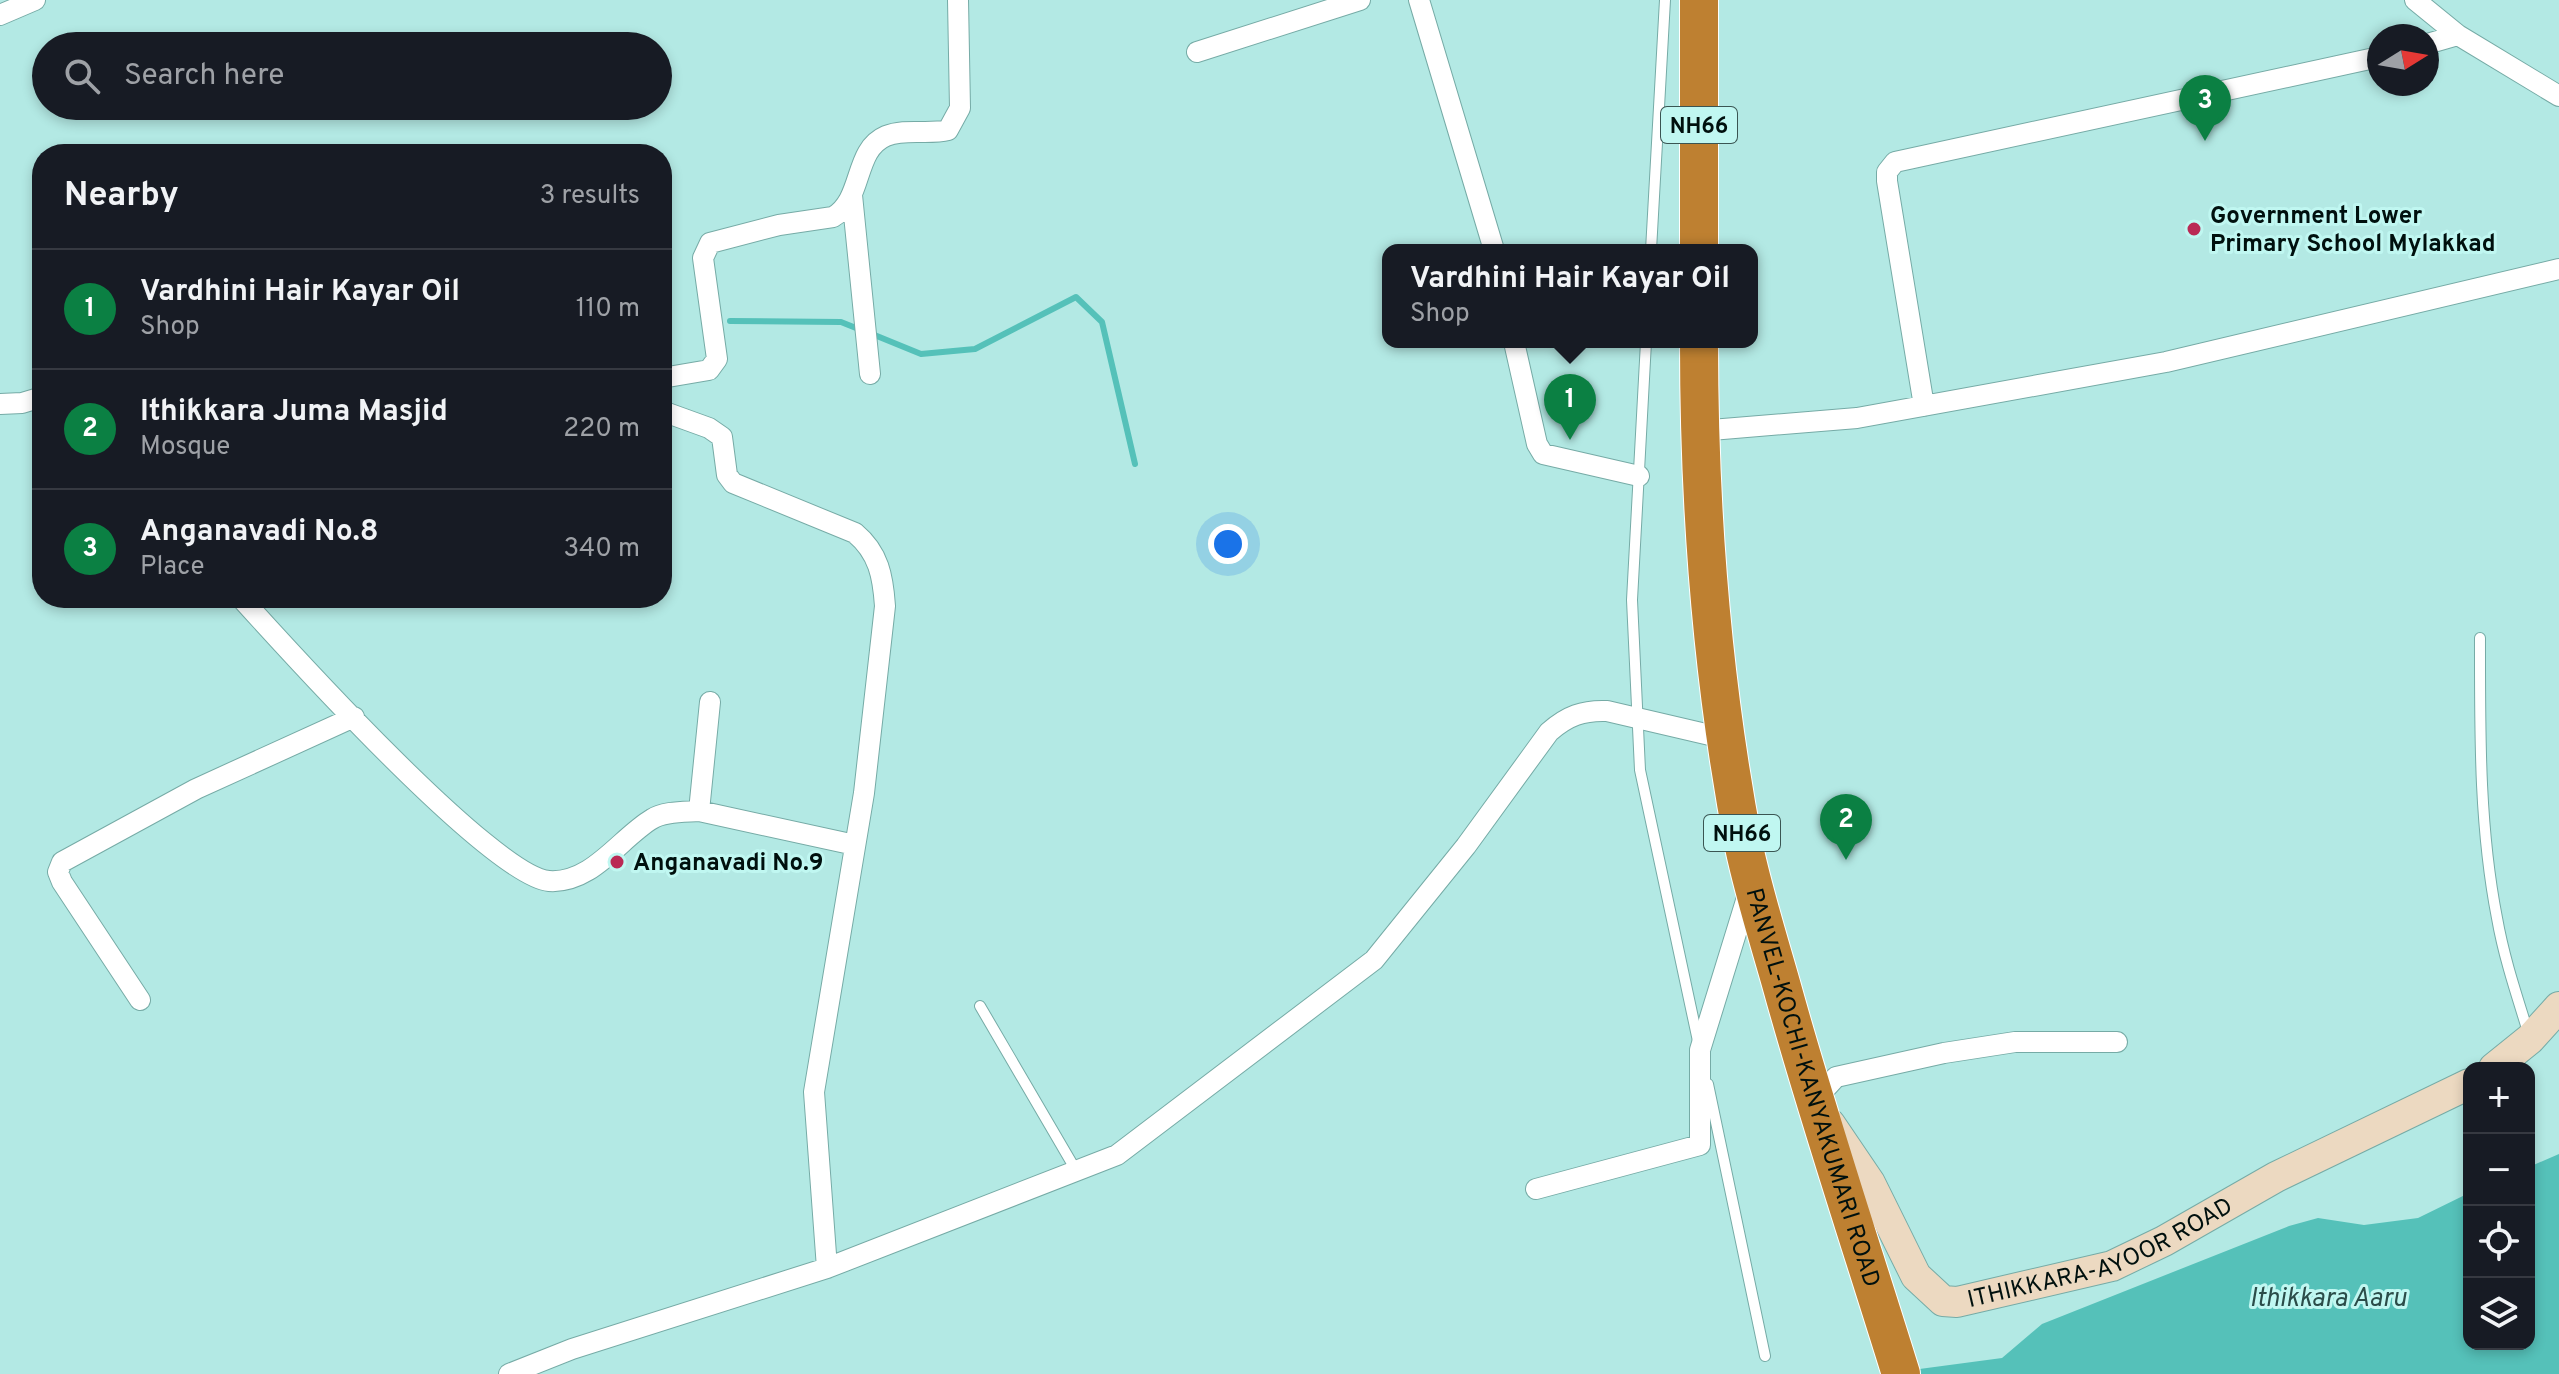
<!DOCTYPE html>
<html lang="en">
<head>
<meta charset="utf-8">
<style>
	body { margin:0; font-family:Overpass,sans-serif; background:#242831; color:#f1f3f6 }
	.controls { position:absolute; right:24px; bottom:24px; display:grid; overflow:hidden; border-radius:16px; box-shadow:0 4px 12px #0003 }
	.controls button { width:72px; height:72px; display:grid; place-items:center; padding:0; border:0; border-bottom:2px solid #363941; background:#171b24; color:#f1f3f6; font:40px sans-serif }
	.compass { position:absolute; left:2367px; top:24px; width:72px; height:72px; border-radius:50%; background:#171b24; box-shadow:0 4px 12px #0003; rotate:79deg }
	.you { position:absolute; left:1228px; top:544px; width:28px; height:28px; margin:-20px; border:6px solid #fff; border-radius:50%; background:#1a73e8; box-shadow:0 0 0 12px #1a73e833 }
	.badge { display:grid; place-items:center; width:52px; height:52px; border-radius:50%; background:#0b8043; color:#fff; font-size:26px; font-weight:700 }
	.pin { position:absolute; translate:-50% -66px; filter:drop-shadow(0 2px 4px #0008) }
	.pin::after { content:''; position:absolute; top:42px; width:28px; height:24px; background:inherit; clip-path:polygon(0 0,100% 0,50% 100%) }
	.popup { position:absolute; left:1382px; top:244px; width:376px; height:104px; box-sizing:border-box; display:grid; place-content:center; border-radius:16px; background:#171b24; filter:drop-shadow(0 2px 6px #0005); font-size:26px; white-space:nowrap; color:#9ea1a6 }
	.popup b { font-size:30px; color:#f1f3f6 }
	.popup::after { content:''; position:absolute; left:50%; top:100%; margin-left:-16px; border:16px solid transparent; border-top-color:#171b24 }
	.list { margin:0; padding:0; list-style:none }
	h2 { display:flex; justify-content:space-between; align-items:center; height:104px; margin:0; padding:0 32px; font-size:34px }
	h2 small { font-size:26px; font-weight:400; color:#9ea1a6 }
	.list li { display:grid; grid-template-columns:52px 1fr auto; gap:24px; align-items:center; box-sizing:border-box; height:120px; padding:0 32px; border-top:2px solid #363941 }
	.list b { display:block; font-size:30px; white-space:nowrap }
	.list p { margin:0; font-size:26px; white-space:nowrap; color:#9ea1a6 }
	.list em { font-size:26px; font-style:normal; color:#9ea1a6 }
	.icon { flex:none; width:44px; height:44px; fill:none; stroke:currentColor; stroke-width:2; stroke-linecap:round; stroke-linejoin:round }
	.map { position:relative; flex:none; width:2559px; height:1374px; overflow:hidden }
	.search { position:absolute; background:#171b24; box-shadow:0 4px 12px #0003; left:32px; top:32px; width:640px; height:88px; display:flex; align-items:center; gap:20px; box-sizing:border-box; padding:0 28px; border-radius:44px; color:#9ea1a6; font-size:30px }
	.panel { position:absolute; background:#171b24; box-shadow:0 4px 12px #0003; left:32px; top:144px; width:640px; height:464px; border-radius:32px }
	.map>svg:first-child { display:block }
	.water { fill:#55c1b9 }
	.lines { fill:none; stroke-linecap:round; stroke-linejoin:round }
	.stream { stroke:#55c1b9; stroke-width:6 }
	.lane-casing { stroke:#76aba6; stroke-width:12 }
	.street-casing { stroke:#76aba6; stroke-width:22 }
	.secondary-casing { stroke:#76aba6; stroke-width:32 }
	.highway-casing { stroke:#fff; stroke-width:40 }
	.lane { stroke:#fff; stroke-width:10 }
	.street { stroke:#fff; stroke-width:20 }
	.secondary { stroke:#ecd9c1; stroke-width:30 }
	.highway { stroke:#be8031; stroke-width:38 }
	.poi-dot { fill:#ba2a55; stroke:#c0f7f1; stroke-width:3 }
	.labels { text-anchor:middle; stroke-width:6; stroke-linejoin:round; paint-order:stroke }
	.shield { fill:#c0f7f1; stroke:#3a5552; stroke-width:2 }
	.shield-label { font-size:22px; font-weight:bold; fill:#00100e }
	.poi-label { font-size:24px; font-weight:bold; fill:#00100e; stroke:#c0f7f1; text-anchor:start }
	.street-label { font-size:24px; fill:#00100e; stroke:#c0f7f1 }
	.water-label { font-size:26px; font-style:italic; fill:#2b4c49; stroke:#c0f7f1 }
</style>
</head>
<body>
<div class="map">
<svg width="2559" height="1374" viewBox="0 0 2559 1374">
	<rect width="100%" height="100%" fill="#b3e9e4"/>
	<path class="water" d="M2559,1154v220h-677l120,-16 40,-34 247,-98 29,-8 46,7 54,-7 51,-25v151h60v-177z"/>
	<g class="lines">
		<path class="stream" d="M730,321l111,1 20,8
			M872,334l49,20 54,-5 101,-52 26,25 33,142"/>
		<defs>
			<path id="lane" d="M1651,250l14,-250
				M1646,342l-14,258 8,170 58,271
				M2480,638c0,94 -1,188 17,280 7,40 20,78 32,117
				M980,1006l97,166
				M1708,1084l57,272"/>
			<path id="street" d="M1419,0l75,250
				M2415,0l43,35 101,61
				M0,15l35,-15
				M2427,44l31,-9
				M1197,52l163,-52
				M852,195l18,179
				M1514,342l23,102 6,10 96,22
				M662,378l47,-8 8,-11 -14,-101 7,-15 69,-18 54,-8c31,-18 20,-67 53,-81 20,-8 42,-1 62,-6l12,-22 -2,-108
				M0,404l22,-1 20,-6
				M1924,406l-37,-225v-9l8,-10 484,-105
				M662,411l47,17 13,9 5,38 6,8 122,50c24,20 28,44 30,73l-21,187 -50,299 13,176
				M1699,431l158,-13 309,-56 393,-93
				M241,598c47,52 252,279 308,283 43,3 71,-43 103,-62 12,-8 33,-7 47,-8l156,34
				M699,811l11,-109
				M140,1000l-78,-118 -4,-10 4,-10 134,-73 158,-72
				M1814,1101l22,-24 108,-24 71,-11h102
				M1536,1189l164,-44v-95l49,-159
				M509,1374l63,-25 255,-81 290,-113 257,-195 92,-114 83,-114c18,-16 34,-22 58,-21l120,28"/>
			<g id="secondary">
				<path d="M2494,1068l36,-29 29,-32"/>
				<path id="s1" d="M1830,1124l40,59 46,93 27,25 14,1 155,-36 52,-25 112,-64 193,-93"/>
			</g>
			<g id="highway">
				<path d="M1699,250v-250"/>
				<path id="s2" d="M1699,342c0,169 13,339 45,505 10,47 25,94 38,140 36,130 79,258 119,387"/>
			</g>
		</defs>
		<use href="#lane" class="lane-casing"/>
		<use href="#street" class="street-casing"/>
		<use href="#secondary" class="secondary-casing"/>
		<use href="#highway" class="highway-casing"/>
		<use href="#lane" class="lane"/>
		<use href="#street" class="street"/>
		<use href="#secondary" class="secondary"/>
		<use href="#highway" class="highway"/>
	</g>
	<g class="poi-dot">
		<circle cx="2194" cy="229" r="8"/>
		<circle cx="617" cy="862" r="8"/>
	</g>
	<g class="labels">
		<g class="shield">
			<rect x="1661" y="107" width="76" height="36" rx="6"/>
			<rect x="1704" y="815" width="76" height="36" rx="6"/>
		</g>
		<g class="shield-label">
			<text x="1699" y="133">NH66</text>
			<text x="1742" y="841">NH66</text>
		</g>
		<g class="poi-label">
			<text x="2210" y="223">Government Lower<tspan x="2210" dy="28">Primary School Mylakkad</tspan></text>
			<text x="633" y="870">Anganavadi No.9</text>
		</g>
		<g class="street-label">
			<text dy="8" stroke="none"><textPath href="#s2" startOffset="758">PANVEL-KOCHI-KANYAKUMARI ROAD</textPath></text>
			<text dy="8" stroke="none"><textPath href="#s1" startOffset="378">ITHIKKARA-AYOOR ROAD</textPath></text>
		</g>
		<g class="water-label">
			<text x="2328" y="1306">Ithikkara Aaru</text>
		</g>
	</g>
</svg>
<div class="controls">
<button>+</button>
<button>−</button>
<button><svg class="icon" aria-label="locate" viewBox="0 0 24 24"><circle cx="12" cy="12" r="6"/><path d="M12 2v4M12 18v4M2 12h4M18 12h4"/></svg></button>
<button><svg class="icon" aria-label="layers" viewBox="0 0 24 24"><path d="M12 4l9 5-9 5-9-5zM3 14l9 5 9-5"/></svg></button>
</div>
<svg class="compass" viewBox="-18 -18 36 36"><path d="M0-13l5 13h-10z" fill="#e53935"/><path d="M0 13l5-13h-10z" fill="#9ea1a6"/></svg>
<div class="you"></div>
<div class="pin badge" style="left:1570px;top:440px">1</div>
<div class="popup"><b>Vardhini Hair Kayar Oil</b>Shop</div>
<div class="pin badge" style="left:1846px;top:860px">2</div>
<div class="pin badge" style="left:2205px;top:141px">3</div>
<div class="search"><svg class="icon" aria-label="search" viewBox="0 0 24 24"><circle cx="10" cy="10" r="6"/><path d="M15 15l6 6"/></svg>Search here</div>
<section class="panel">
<h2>Nearby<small>3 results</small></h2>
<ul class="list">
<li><span class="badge">1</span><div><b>Vardhini Hair Kayar Oil</b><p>Shop</p></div><em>110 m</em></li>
<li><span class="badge">2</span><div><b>Ithikkara Juma Masjid</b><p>Mosque</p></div><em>220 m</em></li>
<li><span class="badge">3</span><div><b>Anganavadi No.8</b><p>Place</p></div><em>340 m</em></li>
</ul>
</section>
</div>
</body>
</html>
